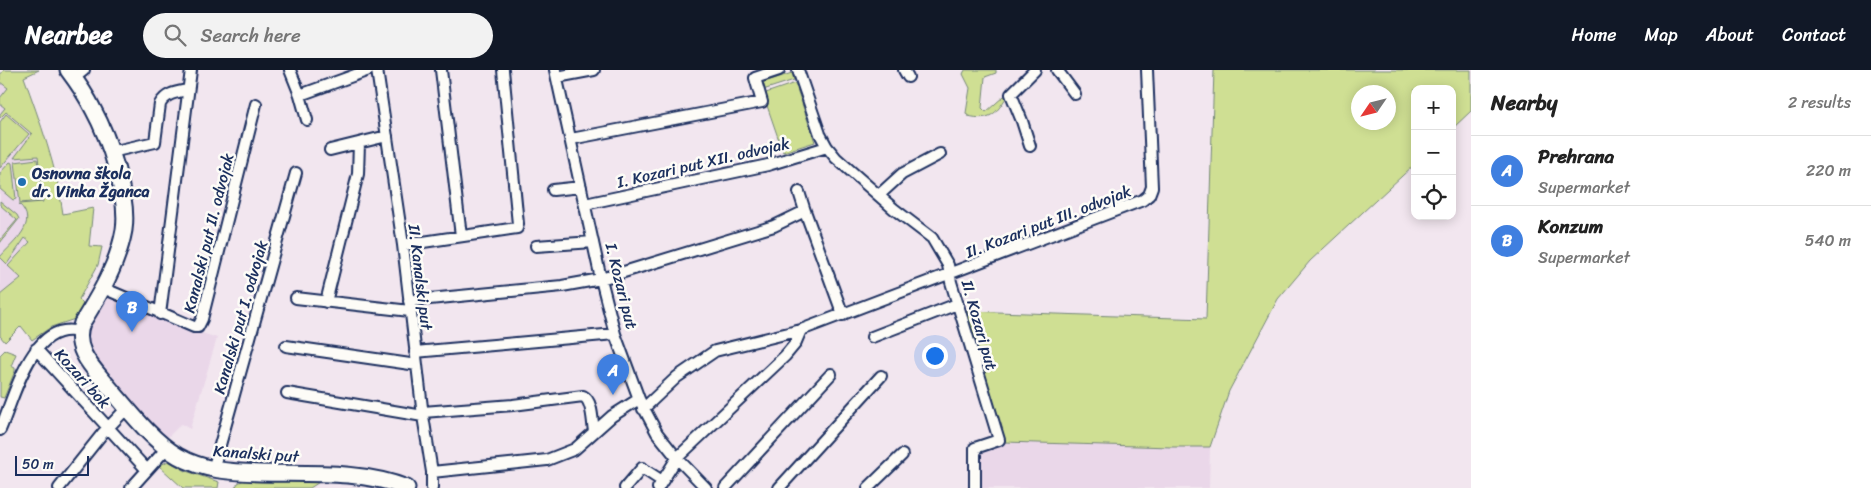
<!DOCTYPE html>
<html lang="en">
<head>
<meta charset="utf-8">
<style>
	body { margin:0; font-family:Sriracha,sans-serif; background:#f2f2f2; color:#222 }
	.controls { position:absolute; right:15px; top:15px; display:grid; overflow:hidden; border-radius:10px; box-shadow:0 2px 12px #0003 }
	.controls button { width:45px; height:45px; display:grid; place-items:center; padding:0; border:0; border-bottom:1px solid #e0e0e0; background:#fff; color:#222; font:25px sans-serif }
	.compass { position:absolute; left:1351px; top:15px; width:45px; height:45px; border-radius:50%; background:#fff; box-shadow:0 2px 12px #0003; rotate:235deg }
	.scale { position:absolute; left:15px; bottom:12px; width:74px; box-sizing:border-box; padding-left:5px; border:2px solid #1b2f5e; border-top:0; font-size:14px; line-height:18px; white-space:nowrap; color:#1b2f5e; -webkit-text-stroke:4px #fdfcf7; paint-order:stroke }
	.you { position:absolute; left:934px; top:285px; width:18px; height:18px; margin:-12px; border:4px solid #fff; border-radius:50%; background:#1a73e8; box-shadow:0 0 0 8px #1a73e833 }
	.badge { display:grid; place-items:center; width:32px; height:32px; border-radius:50%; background:#111827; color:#fff; font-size:16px; font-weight:700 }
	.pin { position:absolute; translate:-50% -41px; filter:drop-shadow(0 1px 2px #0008) }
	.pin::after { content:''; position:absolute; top:26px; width:18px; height:15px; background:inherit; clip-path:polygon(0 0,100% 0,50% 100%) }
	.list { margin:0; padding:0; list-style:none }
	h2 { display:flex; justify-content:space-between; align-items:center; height:65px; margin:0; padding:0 20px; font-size:21px }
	h2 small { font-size:16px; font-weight:400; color:#767676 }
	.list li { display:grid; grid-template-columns:32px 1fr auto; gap:15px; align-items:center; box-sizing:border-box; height:70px; padding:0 20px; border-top:1px solid #e0e0e0 }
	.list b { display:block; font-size:19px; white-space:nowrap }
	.list p { margin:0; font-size:16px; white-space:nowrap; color:#767676 }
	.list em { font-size:16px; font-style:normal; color:#767676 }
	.icon { flex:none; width:28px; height:28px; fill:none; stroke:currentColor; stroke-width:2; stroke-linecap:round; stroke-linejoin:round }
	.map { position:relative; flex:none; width:1471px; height:418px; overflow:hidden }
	header { display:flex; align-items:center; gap:30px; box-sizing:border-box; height:70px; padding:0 25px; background:#111827; color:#fff }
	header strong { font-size:24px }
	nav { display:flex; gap:28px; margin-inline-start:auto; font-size:18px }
	.search { width:350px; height:45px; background:#f2f2f2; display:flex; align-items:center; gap:12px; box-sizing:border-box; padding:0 18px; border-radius:28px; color:#767676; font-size:19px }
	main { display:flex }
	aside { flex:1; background:#fff }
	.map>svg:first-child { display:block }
	.built { fill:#ead7e9 }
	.green { fill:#cfdf93; stroke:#758778; fill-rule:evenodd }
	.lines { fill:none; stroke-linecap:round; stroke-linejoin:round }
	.street-casing { stroke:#1b2f5e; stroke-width:14 }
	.secondary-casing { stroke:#1b2f5e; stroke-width:19 }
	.street { stroke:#fdfcf7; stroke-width:10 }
	.secondary { stroke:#fdfcf7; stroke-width:15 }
	.poi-dot { fill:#1f6fb2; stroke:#fdfcf7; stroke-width:2 }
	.labels { text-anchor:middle; stroke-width:5; stroke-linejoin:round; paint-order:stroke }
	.street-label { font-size:16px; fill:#1b2f5e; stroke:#fdfcf7 }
	.poi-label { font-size:16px; font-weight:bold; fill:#1b2f5e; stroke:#fdfcf7; text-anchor:start }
</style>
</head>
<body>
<header>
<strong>Nearbee</strong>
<div class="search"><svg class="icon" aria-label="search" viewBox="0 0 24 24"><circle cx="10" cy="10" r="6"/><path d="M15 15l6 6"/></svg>Search here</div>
<nav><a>Home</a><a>Map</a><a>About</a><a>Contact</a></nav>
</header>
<main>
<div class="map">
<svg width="1471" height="418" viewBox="0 0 1471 418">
	<rect width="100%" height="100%" fill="#f2e6ef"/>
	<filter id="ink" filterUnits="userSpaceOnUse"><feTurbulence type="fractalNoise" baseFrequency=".02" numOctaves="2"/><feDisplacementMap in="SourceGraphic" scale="10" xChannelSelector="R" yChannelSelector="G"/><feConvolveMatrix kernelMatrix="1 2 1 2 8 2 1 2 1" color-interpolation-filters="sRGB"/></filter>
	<g filter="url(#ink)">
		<path class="built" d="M0,5l27,36 18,62 -6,99 -39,30z
			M106,224l76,32 35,12 -27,91 -9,-5 -15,15 -13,-10 -65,-76 -4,-24z
			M1004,372l167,5h39l-1,41h-230l1,-37z"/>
		<path class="green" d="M4,0h35l-15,7c16,45 33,90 39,137l30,-6 -4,38 13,1 -4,18 -19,34 5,5 -9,15 -24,8 -19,13 -11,-14 -16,16 -5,-6v-41l21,-17 -13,-12 22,-24 -5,-4 -18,26 -7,-7c13,-15 40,-34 19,-53l24,-2 -5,-46 -24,2 18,-24 -26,-22 -6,6v-4l5,-6 -5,-4v-6l8,-10 -8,-6v-7z
			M965,0h31v3l-11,4 -3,31 4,4 18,-16h3c-11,19 -18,25 -39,20l-2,-3 4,-25 -7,-14z
			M1214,0h257v41l-19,18v-40h-37v75l-105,97 -32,38 -49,92 -19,56h-39l-167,-5 -38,-131 240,8zM1358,22h30v30h-30z
			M792,3l2,7 -31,10 -2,-7z
			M795,13l20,59 -32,10 -20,-58z
			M6,44l23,20 -29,34v-46z
			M37,89l5,42 -22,2 -5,-41z
			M10,92l2,1 4,36 -3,1 -13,-11v-16z
			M0,131l17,14 2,4 -19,24v-3l17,-20 -17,-15z
			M5,280l11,4 -5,12 4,2v3l-11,27 -4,-1v-42z
			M168,391l18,10 33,11 -1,6h-35l-24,-22z
			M246,409l74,1 1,1 -11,7h-75l3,-5z"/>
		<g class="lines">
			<defs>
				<path id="street" d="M290,0l10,25 7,25
					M377,0l26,175 20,171 9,56v16
					M441,0l20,166
					M555,0l46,209 14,55 24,65 18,34 20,25 29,30
					M798,0l22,64 7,13 9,11 58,51 38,29 16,27 3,17 48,158 -24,8v40
					M904,0l4,7
					M1057,0l18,24
					M557,7l37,-7
					M74,8l10,-8
					M300,25l69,-25
					M571,69l191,-37 -7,-24 24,-8
					M1030,76l-8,-25 -11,-27 24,-24
					M330,80l57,-14
					M111,82l44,-10 5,-38c6,-11 17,-12 28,-14
					M553,120l28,-3
					M879,125l23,-21 38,-20
					M585,134l183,-39 59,-18
					M805,141l38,104
					M403,175l114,-17 1,-4 -15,-154
					M536,176l57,-4
					M103,218l91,39h4l4,-8 54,-215
					M296,228l114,13
					M409,231l153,-15 39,-7 173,-53 31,-15 -6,-19
					M326,232l32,-128 1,-31
					M160,244l31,-244
					M872,267l85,-33
					M286,276l131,19
					M36,279l111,121
					M415,282l200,-18
					M287,323l136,23
					M643,339l34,-32 38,-26 86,-21 342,-130 6,-5 3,-8 -5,-117
					M423,342l90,-7 70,-9c10,5 9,25 11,35
					M0,360c14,-32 32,-111 79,-98
					M213,400l83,-297
					M432,402l115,-12 28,-11 37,-33 27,-17
					M59,418l43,-54 25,-26
					M131,418l36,-40
					M625,418l17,-20 20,13
					M658,418l19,-30 108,-102 10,-12 6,-14
					M725,418l106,-114
					M779,418l102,-112
					M868,418l34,-33"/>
				<path id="secondary" d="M68,0c9,12 18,25 25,39 16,29 36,88 31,121 -6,34 -24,64 -42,93 -10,26 11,45 26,63 20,23 44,55 70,70 26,15 53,16 82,17 47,1 102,-3 147,15"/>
			</defs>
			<use href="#street" class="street-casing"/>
			<use href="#secondary" class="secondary-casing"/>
			<use href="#street" class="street"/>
			<use href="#secondary" class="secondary"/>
		</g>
	</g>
	<circle class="poi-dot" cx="22" cy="112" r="5"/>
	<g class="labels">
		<g class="street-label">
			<text transform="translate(703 92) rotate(-13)" y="6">I. Kozari put XII. odvojak</text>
			<text transform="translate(1048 151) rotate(-21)" y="6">II. Kozari put III. odvojak</text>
			<text transform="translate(208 163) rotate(-76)" y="6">Kanalski put II. odvojak</text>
			<text transform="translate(421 207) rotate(83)" y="6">II. Kanalski put</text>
			<text transform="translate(622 216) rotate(76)" y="6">I. Kozari put</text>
			<text transform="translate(240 247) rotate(-74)" y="6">Kanalski put I. odvojak</text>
			<text transform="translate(980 255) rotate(74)" y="6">II. Kozari put</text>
			<text transform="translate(83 308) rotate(48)" y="6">Kozari bok</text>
			<text transform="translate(256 383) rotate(4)" y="6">Kanalski put</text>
		</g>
		<g class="poi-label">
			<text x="32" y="109">Osnovna škola<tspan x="32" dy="18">dr. Vinka Žganca</tspan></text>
		</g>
	</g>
</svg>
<div class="controls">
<button>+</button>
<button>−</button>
<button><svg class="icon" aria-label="locate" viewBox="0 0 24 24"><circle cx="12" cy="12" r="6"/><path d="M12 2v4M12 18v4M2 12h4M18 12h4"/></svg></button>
</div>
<svg class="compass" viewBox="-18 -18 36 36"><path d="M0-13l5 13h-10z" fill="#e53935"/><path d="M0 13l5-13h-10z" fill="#767676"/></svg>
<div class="scale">50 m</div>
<div class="you"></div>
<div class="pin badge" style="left:613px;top:325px;background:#3f7fe0">A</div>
<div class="pin badge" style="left:132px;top:262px;background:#3f7fe0">B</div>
</div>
<aside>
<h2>Nearby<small>2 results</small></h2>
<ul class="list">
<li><span class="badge" style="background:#3f7fe0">A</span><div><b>Prehrana</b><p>Supermarket</p></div><em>220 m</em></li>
<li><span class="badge" style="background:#3f7fe0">B</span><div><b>Konzum</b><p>Supermarket</p></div><em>540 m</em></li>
</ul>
</aside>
</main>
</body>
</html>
